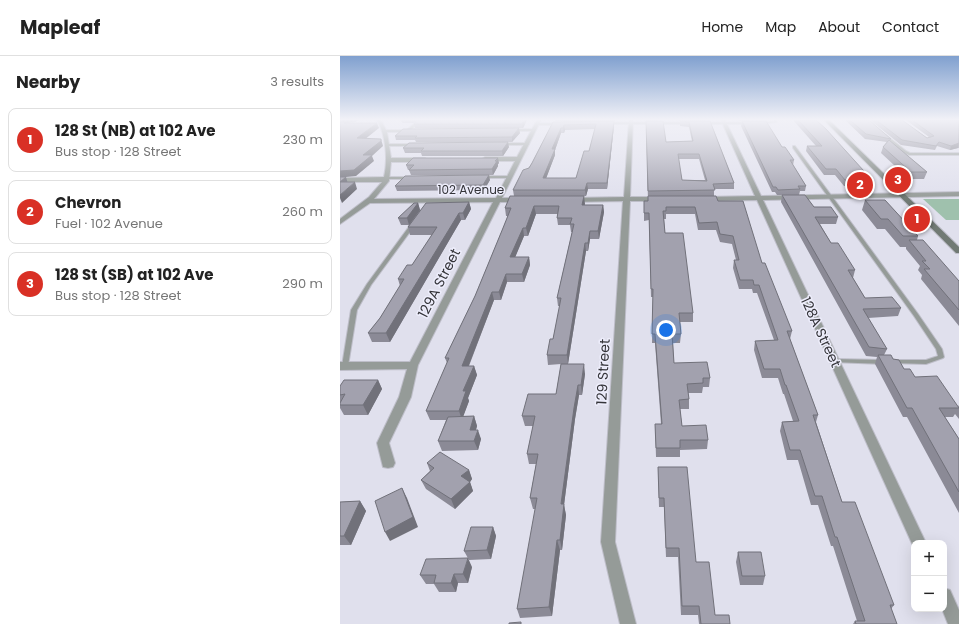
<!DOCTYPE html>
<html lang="en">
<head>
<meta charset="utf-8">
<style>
	body { margin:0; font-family:Poppins,sans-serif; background:#f2f2f2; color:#222 }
	.controls { position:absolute; right:12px; bottom:12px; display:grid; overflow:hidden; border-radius:8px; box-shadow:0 4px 16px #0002 }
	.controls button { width:36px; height:36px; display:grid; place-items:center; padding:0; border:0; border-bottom:1px solid #e0e0e0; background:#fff; color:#222; font:20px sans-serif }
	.you { position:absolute; left:326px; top:274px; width:14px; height:14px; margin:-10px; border:3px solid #fff; border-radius:50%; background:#1a73e8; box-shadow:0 0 0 6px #1a73e833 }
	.badge { display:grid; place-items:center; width:26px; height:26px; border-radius:50%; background:#d93025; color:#fff; font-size:13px; font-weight:700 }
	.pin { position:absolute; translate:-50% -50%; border:2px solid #fff; box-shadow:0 1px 4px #0006 }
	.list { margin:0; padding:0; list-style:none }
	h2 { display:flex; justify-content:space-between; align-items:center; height:52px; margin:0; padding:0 16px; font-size:17px }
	h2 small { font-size:13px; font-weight:400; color:#767676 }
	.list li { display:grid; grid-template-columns:26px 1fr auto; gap:12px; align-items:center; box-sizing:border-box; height:64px; margin:0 8px 8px; padding:0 8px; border:1px solid #e0e0e0; border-radius:8px }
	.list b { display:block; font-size:15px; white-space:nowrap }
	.list p { margin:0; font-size:13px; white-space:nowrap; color:#767676 }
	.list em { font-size:13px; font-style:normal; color:#767676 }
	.map { position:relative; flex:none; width:619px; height:568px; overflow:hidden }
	header { display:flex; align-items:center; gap:24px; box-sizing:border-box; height:56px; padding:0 20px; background:#fff; border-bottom:1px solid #e0e0e0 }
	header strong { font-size:19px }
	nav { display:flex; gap:22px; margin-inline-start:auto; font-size:14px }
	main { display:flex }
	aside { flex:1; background:#fff }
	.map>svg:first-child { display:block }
	.green { fill:#9fc1ad }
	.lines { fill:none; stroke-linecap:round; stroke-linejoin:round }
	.service-casing { stroke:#bebec9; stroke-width:2 }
	.minor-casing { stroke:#bebec9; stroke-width:2 }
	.secondary-casing { stroke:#bebec9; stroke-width:2 }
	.service { fill:#959b98; fill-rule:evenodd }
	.minor { fill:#959b98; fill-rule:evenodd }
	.secondary { fill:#717a74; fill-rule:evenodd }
	.wall { fill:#8b8a96; fill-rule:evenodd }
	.shaded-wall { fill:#71717a }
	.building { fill:#a2a1ae; stroke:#71717a; fill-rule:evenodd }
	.labels { text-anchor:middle; stroke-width:3; stroke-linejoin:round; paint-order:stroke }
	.far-street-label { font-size:12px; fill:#343439; stroke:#ededfb }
	.street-label { font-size:14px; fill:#343439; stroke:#ededfb }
</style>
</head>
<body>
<header>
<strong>Mapleaf</strong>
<nav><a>Home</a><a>Map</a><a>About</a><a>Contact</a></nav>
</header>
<main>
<aside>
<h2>Nearby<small>3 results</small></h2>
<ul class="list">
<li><span class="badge">1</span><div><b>128 St (NB) at 102 Ave</b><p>Bus stop · 128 Street</p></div><em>230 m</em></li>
<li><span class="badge">2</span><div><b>Chevron</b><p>Fuel · 102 Avenue</p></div><em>260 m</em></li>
<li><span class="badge">3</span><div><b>128 St (SB) at 102 Ave</b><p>Bus stop · 128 Street</p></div><em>290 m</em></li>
</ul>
</aside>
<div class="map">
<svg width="619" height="568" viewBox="0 0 619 568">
	<rect width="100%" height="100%" fill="#e0e0ed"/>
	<path class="green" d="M583,143h36v21h-13z"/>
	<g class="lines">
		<defs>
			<path id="service" d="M78,64h3l-12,12h-2v-2z
				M434,64h2l1,2 -18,2 -1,-1 16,-2z
				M267,66h81l1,1 -1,1h-82z
				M363,66h47l1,1 -1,1h-48z
				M196,67h24l1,1 -1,1h-23z
				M544,79h2l20,16 4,2h49v2h-50l-5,-2 -20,-16z
				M161,87h26l2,1 -2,1h-27v-2z
				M46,88h27l2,1 -2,1h-26l-2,-1z
				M453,90h2l123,168 24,35 2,8 -1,1 -17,6 -35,-1 -1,-1 3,-2h33l12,-4 -2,-7 -22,-33 -121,-168z
				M142,120h28l2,1 -2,1h-27l-2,-1z
				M46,121h25l2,1 -2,1h-25z
				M71,168l4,1 -44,60 -14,25 -9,56 -3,2h-2l-1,-2 9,-56 16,-26z
				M494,303l50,1 3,2 -3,2 -52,-2 -1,-1 1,-1z"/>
			<path id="minor" d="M37,64h4l5,10h28l2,1 -2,1h-27l4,26h34l3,2 -3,2h-34l-2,19 -15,18 122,-1 19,-37h-30l-3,-2 3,-2h32l14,-26h-25l-2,-1 2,-1h26l5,-9h4l-39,78h19l3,2 -3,2h-21l-82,163 -7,32 -22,46 6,20 -2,4 -5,1 -5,-1 -6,-24 22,-46 8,-28 -67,1v-8h70l83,-160 -123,1 -30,21v-5l29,-22 13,-15h-42v-4l44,-1c4,-17 2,-42 -7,-57z
				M289,64h4l-3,77h31l3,2 -3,2h-31l-15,341 21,82h-16l-19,-82 22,-341 -52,1 -3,-2 3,-2 53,-1z
				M381,64h4l36,76 198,-4v4l-196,4 163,343h-12v5l-157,-348 -52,1 -3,-2 3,-2 50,-1z
				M604,532l6,2 9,20v14h-11l-6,-15h2z"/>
			<path id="secondary" d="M484,64h5l130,127v6h-3z"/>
		</defs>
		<use href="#service" class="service-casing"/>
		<use href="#minor" class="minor-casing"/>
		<use href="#secondary" class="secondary-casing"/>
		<use href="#service" class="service"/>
		<use href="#minor" class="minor"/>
		<use href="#secondary" class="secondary"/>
	</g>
	<path class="wall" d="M60,64h16l-3,3h-10z
		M187,64l-4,8h-108l-1,-4z
		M215,64h60v1h-60z
		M306,64h12v1h-12z
		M339,64h26v1h-26z
		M398,64h16l-15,1z
		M453,64h23l57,61 -2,6 -27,-1 -9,-11h-11l-18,-24 1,-5h9z
		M505,64h24l22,19 -1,2 37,31 -3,7h-15l-28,-26 2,-6 4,-5 -22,-3z
		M530,64h32l25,18 2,-1 -23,-17h53v28h-1l-8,2 -13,-4 -2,4 -34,-5z
		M274,65v5l-7,63h-19l-2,7h-2v9h19l1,7 -5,27h-9l-2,12h-2l-18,113 17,10 -3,21h-3l-4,24 -11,86 2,10 -4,35h-2l-8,66 -32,2 -3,-9 19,-100h-3l-3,-11 6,-34h-7l-2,-10 6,-28h-8l-3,-10 34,-22 5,-30 -13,1 -1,-10 6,-16 7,-33h-2l-1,-8 15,-66h-1l-1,-7h-12l-1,-7 1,-4h-22l-8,22h-4l-9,21h14l1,8 -6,17h-17l-6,18h-7l-25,66h5l3,9 -9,23 1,3 -6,15h11l3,10 -1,4 5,9 -3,11 -36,1 -4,-10 8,-21h-16l-4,-9 21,-48 -2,-5 30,-62 28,-68 5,-12h-2l-1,-8 9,-12 -1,-6 19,-27 21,-41zM255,73l-6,22 -13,27h-30l9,-23v-5l6,-17h3l1,-3z
		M306,65l20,21 26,-1 -3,-14 -9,-1v-5h30l24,62v6h-20v7l48,67 30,68 -2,8 28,76 -2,7 26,80 52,103 -3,4 6,15h-44l2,-3h2l-24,-75h-2l-13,-41h-7l-13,-45h-11l-7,-29 2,-9 11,-1 -9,-27h-1l-5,-16h-16l-8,-28 1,-9 19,-1 -17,-47h-4l-1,-4h-13l-6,-21 1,-8h2l-4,-16 -12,-2 -4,-12h-18l-3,-16h-29v5h-2l1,14 28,80v9h-13l1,12 -1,9h-7l1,20 36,15 -1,9h-6l-1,6h-14l1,6v10h-9l2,17 26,14 -1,9 -27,1v7h-24l-1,-33h6l-6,-81h-3l1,-46h-2l-2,-77 -5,1v-8l4,-12zM338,103h21l6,21h-23z
		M402,65l40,26 12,13 -1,5 13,21 -1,5h-5l-1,4h-22l-2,-3h-3l-31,-66z
		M180,77l-8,9h-96l-1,-2h-19l-1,-4z
		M169,91l-6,9h-81l-1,-3h-16l-2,-5z
		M159,107l-1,1v2l-5,9h-82l-2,-5h-1l-2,-5z
		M150,124l-6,10 -87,1 -2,-5z
		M442,139l56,22 -2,7h-16l11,19 24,27 -2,8 12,20 36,10 -3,8 -30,2 19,31 -3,6 9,4 11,10 54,38 1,-2v14l-4,-5 -2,3h-8l14,22v74l-52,-96h-4l-28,-53 2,-7 -11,-1 -85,-154z
		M525,144l53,36 -1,4 42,41v45l-38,-47 1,-4 -4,-5 2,-4 -14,-17v-2h-6l-15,-18h-8l-15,-19z
		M129,146l2,7 -6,11h-4l-71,122h-18l-4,-9 12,-15 20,-32 -2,-7 14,-14 20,-30h-22l-2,-8 1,-2h-8l-3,-7 20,-15 2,7z
		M38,324l4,9 -14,26h-24l-4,-7v-22z
		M87,407l42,7 3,9 -2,3 3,9 -18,18 -29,-20 -5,-9 9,-9z
		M318,411l38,95 19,53 15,9h-31l-1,-9h-17l-3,-58h-12l-2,-50h-5z
		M20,445l6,10 -15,34h-11v-43z
		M153,471l3,9 -5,23 -22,1 -5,-9z
		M398,496l27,24 -2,9h-23l-4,-23z
		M132,511l-4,16h-10l-2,9h-17l-5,-8h-8l-6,-9z"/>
	<path class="shaded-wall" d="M0,64h19l-4,2 -15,2z
		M72,64h4l-3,3z
		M184,64h3l-4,8 -1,-4z
		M274,65v5l-7,63v-6z
		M37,67l2,5 -20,16 -2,-6z
		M224,69l1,5 -1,3 -1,-5z
		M179,72l1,5 -8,9v-5z
		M221,72v5l-6,17v5l-11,29 -1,-6 9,-29z
		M41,83l2,7 -11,10 2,5 -18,15 -10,1 2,7 -8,-1v-12l23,-16z
		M168,86l1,5 -6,9 -1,-5z
		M619,87l-1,5 -8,2 1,-4z
		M158,102l1,5 -1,1v2l-5,9 -1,-6z
		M149,119l1,5 -6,10 -1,-5z
		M15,126l2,7 -15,14 -2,-5v-3z
		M247,127l1,6 -2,7 -1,-6z
		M244,140l1,8 -2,9 -1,-8z
		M129,146l2,7 -6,11 -2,-7z
		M78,147l2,7 -11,15 -2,-7z
		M263,149l1,7 -5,27 -1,-8z
		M194,150l2,8 -8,22 -2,-8z
		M119,157l2,7 -71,122 -4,-9z
		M183,172l1,8 -12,29 -2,-8z
		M250,175v8l-2,12v-8z
		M245,187l1,8 -18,113 -1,-9z
		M189,201l1,8 -6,17 -2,-8z
		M166,218l1,8 -6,18 -2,-8z
		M152,236l2,8 -29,75 -3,-9z
		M244,308l1,10 -3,21 -1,-10z
		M134,310l3,9 -9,23 1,3 -7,19 -3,-9 4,-20z
		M38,324l4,9 -14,26 -5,-10z
		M238,329l1,10 -4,24 -11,86 2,10 -4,35 -2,-10 1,-36 13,-96z
		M134,360l3,10 -4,13 -3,-9z
		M138,374l3,9 -3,11 -4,-9z
		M129,414l3,9 -2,3 3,9 -18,18 -4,-10 10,-23z
		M62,432l5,10 11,29 -28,14 -5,-9z
		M20,445l6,10 -15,34 -7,-9z
		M153,471l3,9 -5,23 -4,-9z
		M217,484l3,10 -8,66 -3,-9z
		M128,502l4,9 -4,16 -5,-9z
		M114,518l4,9 -2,9 -5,-9z"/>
	<path class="building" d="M77,64h107l-2,4h-108z
		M458,64h18l10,9 47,52 -28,-1 -9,-11h-10l-19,-23h15z
		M510,64h19l22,19 -25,-5z
		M536,64h26l25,18 7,-2 -22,-16h47v23l-8,3 -12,-4 -3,4 -34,-6z
		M274,65l-7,62h-20l-2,7h-72l10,-20 6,-2 3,-5 21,-41zM256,68l-7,27h-5l-8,27h-33l12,-29h-3l9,-21h2l1,-3z
		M306,65h17l3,21 27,-1 -4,-19 -9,-1h30l24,62 -21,1 2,6 -67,1zM338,98h21l8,27 -25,-1z
		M402,65h24l16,26h3l9,13h-4l16,26h-8l2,3 -22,1 -2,-3h-3z
		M0,66h6l-2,1h33l-20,15 24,1v2l-18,14h9l-18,15 -14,1z
		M179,72l-7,9 -97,1 2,-2h-22l8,-7z
		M549,84l38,32h-16l-28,-25z
		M168,86l-6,9h-81l3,-3h-21l6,-5z
		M73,102h85l-3,3h2l-5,8 -83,1 5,-5h-8z
		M149,119l-6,10 -88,1 10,-10z
		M0,121h6l-6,5z
		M0,126h15l-15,13z
		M442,139h23l9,12h17l7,10h-23l16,26h7l17,27h-7l17,28 27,-1 9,11 -38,1 24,40 -18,-2z
		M170,140h74l-2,9h21l-5,26h-8l-2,12h-3l-18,112h-20l3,-16h3l8,-41h-4l17,-74h-4l2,-6h-15l2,-12h-25l-8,22h-3l-13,29h19l-7,17h-16l-7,18h-7l-30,74h12l-11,25h3l-7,20h-33l23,-53h-4l30,-62 28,-68 8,-20h-6z
		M308,140h68l2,5h25l19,62h3l27,68h-5l31,84h-5l29,87h13l39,103h-4l7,19h-41l-1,-3h10l-28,-84h-2l-13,-41h-7l-15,-46h-10l-8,-28 17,-1 -13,-36h-1l-5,-16h-16l-9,-28 23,-1 -19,-55h-5l-1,-5h-13l-6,-20h5l-6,-24 -13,-2 -3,-12 -18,1 -4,-16h-29v4h-3l2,22h18l10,80h-14l2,21h-9l2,29 33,-1 3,16h-7v5l-16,1 2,15 -10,1 3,26 24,-1 2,15h-28v8h-24l-1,-24h7l-7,-90h-3l1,-45h-2l-2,-76h-5v-12h4z
		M525,144h20l33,36h-15l-15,-17h-7z
		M129,146l-6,11h-4l-73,120h-18l12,-15 24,-39h-6l9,-14h5l25,-38h-29l18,-24z
		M74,147h4l-11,15h-9z
		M569,184h14l36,41v29l-35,-41h6l-8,-8h4z
		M538,299h13l2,4 6,1 5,9h6l5,8 22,-1 22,32h-20l20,31v53l-47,-84h-5z
		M221,308h23l-3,21h-3l-4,23 -13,96h3l-4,36h-3l-8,67 -32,2 20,-111h-7l8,-44h-11l8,-38h-13l6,-22h28z
		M4,324h34l-15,25h-23v-2l5,-9 -5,1v-9z
		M134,360l-4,14h8l-4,11h-36l10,-24z
		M100,396l29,18 -8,6 9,6 -19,17 -30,-19 13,-12 -7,-5z
		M318,411h29l9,95h13l6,53h14l1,9h-29l-2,-18h-17l-3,-58h-13l-2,-50h-5z
		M62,432l11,29 -28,15 -10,-31z
		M20,445l-16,35h-4v-34z
		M131,471h22l-6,23 -23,1z
		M398,496h23l4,24h-23z
		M128,502l-5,16h-9l-3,9h-17l2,-8h-16l6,-16z
		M181,566v2h-12v-1z"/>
	<linearGradient id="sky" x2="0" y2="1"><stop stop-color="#80a0cf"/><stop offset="0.44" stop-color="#f1f1f7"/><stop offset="1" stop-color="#f1f1f7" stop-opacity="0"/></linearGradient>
	<rect width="619" height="144" fill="url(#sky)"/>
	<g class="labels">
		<g class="far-street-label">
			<text x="131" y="138">102 Avenue</text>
		</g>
		<g class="street-label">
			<text transform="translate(99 227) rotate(-63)" y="5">129A Street</text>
			<text transform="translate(481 276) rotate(65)" y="5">128A Street</text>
			<text transform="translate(263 316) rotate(-87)" y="5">129 Street</text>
		</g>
	</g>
</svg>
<div class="controls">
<button>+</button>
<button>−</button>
</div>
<div class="you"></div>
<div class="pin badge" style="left:577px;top:163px">1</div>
<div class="pin badge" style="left:520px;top:129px">2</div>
<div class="pin badge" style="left:558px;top:124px">3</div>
</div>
</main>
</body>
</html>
